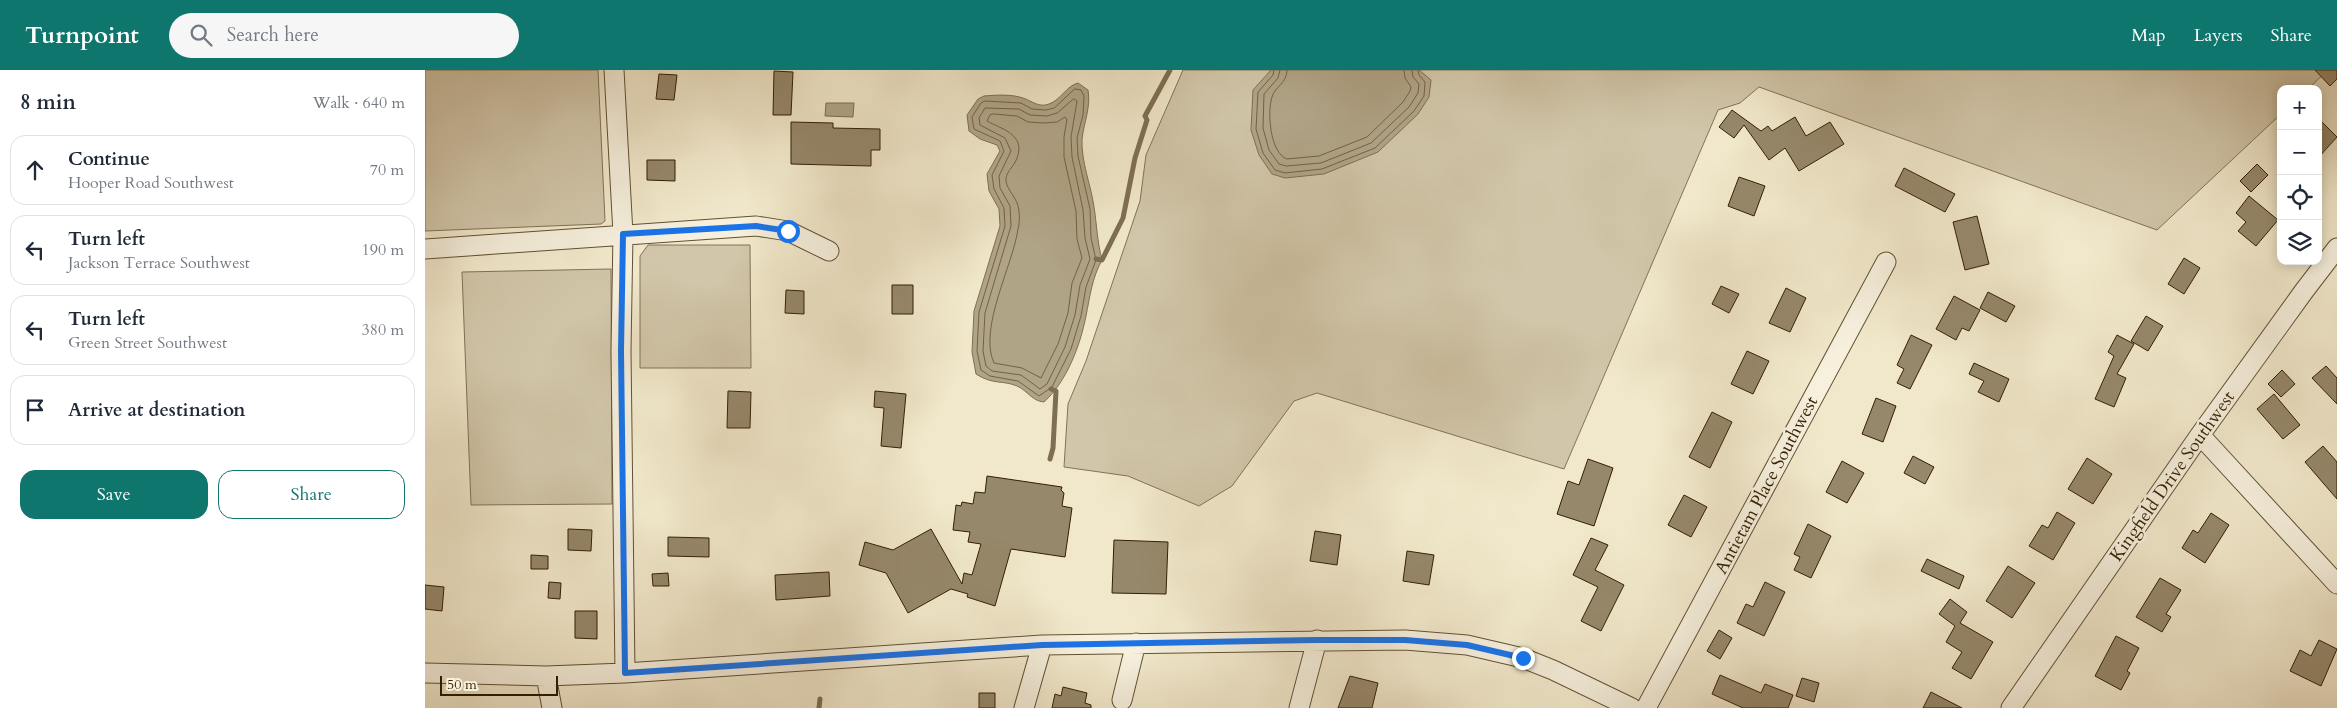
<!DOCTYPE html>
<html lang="en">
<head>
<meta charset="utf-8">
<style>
	body { margin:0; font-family:Cardo,serif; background:#f6f6f7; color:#1f2937 }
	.controls { position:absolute; right:15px; top:15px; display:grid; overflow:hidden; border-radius:10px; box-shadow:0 2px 12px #0003 }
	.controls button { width:45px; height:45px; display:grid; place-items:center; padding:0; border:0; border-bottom:1px solid #e0e1e3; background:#fff; color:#1f2937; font:25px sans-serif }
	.scale { position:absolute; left:15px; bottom:12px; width:118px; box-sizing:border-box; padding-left:5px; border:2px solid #331f02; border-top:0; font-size:14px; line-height:18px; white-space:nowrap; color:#331f02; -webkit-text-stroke:4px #f6f0dd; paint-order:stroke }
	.stop { position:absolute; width:15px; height:15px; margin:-11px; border:4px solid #1a73e8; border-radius:50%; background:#fff }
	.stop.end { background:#1a73e8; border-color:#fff; box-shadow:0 1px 5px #0008 }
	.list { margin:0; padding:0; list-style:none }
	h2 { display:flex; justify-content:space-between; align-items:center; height:65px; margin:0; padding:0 20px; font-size:21px }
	h2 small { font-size:16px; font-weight:400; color:#747a83 }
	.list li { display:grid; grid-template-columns:32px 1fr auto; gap:15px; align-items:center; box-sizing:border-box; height:70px; margin:0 10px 10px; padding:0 10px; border:1px solid #e0e1e3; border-radius:15px }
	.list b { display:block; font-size:19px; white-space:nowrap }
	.list p { margin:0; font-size:16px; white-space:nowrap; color:#747a83 }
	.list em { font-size:16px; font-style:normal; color:#747a83 }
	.actions { display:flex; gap:10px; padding:15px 20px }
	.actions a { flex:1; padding:11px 0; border:1px solid #0f766e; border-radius:15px; text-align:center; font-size:18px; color:#0f766e }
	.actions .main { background:#0f766e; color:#fff }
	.icon { flex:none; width:28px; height:28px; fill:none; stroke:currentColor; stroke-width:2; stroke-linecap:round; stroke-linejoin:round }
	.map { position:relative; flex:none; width:1912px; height:638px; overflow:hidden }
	header { display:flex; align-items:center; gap:30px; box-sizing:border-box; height:70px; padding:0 25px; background:#0f766e; color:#fff }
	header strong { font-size:24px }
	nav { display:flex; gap:28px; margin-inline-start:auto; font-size:18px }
	.search { width:350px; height:45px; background:#f6f6f7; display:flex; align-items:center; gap:12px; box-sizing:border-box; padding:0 18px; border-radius:28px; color:#747a83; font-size:19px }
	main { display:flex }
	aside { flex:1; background:#fff }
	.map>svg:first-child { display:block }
	.green { fill:#d1c6a9; stroke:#827256 }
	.water { fill:#b0a487; stroke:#7e6f52 }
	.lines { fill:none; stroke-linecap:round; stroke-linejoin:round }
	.shore { stroke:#726244; stroke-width:1 }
	.stream { stroke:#7e6f52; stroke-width:5 }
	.building { fill:#96886b; stroke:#331f02 }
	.minor-casing { stroke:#625134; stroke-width:21 }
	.minor { stroke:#f6f0dd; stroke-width:19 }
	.route { stroke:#1a73e8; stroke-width:6 }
	.labels { text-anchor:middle; stroke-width:5; stroke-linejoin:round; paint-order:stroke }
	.street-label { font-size:18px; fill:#331f02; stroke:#f6f0dd }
</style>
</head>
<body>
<header>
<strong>Turnpoint</strong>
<div class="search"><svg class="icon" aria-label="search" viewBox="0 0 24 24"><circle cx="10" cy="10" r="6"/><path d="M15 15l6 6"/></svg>Search here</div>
<nav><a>Map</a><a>Layers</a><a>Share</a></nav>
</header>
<main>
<aside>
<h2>8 min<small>Walk · 640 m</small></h2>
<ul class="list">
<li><svg class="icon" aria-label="ahead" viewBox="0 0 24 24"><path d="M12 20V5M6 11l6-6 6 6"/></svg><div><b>Continue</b><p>Hooper Road Southwest</p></div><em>70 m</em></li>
<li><svg class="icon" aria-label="left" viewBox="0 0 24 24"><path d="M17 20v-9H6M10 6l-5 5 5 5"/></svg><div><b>Turn left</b><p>Jackson Terrace Southwest</p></div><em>190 m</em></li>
<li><svg class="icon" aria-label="left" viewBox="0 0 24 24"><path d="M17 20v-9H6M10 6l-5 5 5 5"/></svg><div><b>Turn left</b><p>Green Street Southwest</p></div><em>380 m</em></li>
<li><svg class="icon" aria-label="arrive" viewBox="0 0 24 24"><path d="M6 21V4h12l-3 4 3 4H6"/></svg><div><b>Arrive at destination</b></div></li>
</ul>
<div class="actions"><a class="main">Save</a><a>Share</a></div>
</aside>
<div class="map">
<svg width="1912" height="638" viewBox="0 0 1912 638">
	<rect width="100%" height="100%" fill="#f1e8cb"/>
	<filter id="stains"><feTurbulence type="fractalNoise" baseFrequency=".004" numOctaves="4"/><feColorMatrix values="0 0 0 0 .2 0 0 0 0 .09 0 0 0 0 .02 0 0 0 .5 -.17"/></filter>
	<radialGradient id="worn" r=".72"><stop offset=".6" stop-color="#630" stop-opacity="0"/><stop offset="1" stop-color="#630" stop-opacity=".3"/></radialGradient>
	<path class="green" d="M0,0h173l7,151 -4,3 -176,7z
		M758,0h1145l-20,19h-27v25l-124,116 -398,-143 -19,16 -22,7 -154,359 -247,-76 -23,8 -62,85 -33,20 -71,-30 -64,-9 4,-63 18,-43 54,-160 6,-46z
		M223,175h102l1,123h-111v-112z
		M186,199l1,235 -141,1 -9,-233z"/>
	<path class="water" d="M846,0h148l12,10 -2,17 -11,17 -40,38 -54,22 -39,4 -13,-4 -13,-19 -8,-25 2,-40z
		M653,13l10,7c3,17 -4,32 -6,49 -1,23 9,46 12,68 3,19 3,34 8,53 -10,18 -12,36 -16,56 -6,30 -19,65 -42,86 -12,-1 -16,-11 -27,-16 -14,-6 -24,-1 -41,-12l-4,-22 2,-41 26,-85 -1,-17 -10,-18 -2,-17 13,-23 -3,-6 -17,-6 -11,-8 -2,-16 11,-16 6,-3c11,-1 28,-2 39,2 9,3 16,10 26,6 12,-4 17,-18 29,-21z
		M401,33h28l-1,14 -28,-1z"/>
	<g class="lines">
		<path class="shore" d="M849,0l-1,5 -15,17 -2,37 7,24 12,17 10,3 37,-4 53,-21 39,-37 10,-15 1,-14 -6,-7 -1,-5
			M855,0l-2,8 -14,16 -1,34 6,22 10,14 7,2 35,-3 50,-20 38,-36 9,-14 1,-9 -6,-7 -1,-7
			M862,0c0,14 -12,16 -15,27 -5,15 -2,56 15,62l32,-3 48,-19 36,-35 7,-11 1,-4 -6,-9 -1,-8
			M650,19l6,1 3,6 -1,19 -6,23 1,18 12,53 1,29 5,22 -10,27 -5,29 -10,33 -19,38 -13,9 -21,-15 -28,-5 -9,-6 -4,-19 2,-39 26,-86 -1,-18 -10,-19 -2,-14 12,-24 -4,-10 -26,-12 -2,-12 9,-14 4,-2 36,2 11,6 14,1 8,-2z
			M649,29l3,2 -6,36 1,20 11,53 2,28 5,21 -10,26 -5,30 -10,32 -18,37 -7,5 -19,-14 -29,-4 -6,-5 -3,-15 2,-38 26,-87 -1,-20 -10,-18 -1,-12 12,-25 -6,-13 -25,-13 -1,-7 6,-10 34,1 11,6 17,1 10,-3z
			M569,44l23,2 11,6 16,1 13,-1 8,-5 2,2 -3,18v20l12,54 1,28 5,19 -10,25 -4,30 -10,31 -17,34 -19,-10 -28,-5c-16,-34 19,-98 24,-134 2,-7 2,-19 -1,-26 -3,-8 -12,-16 -11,-25 1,-7 9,-13 11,-20 9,-24 -16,-29 -30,-37l3,-6z"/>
		<path class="stream" d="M671,189l6,1 21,-42 12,-60 12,-38 -2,-4 25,-46
			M625,389l3,-11 3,-57 -5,-2
			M394,638l1,-9"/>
	</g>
	<path class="building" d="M1890,0h22v9l-7,7z
		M349,1l19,1 -2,43h-18z
		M234,4l18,1 -3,25 -18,-1z
		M1307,40l29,21 7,-5 4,5 23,-14 11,19 24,-14 14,22 -45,27 -14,-23 -16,12 -25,-35 -10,13 -15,-11z
		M1893,48l19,19 -19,21z
		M366,52l42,1v5l47,1v21h-9v16l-80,-2z
		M222,90h28v21l-28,-1z
		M1832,94l11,11 -17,17 -11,-11z
		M1479,98l51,26 -10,18 -50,-26z
		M1314,107l26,9 -11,30 -26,-10z
		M1824,126l29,24 -22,26 -18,-15 8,-9 -10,-9z
		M1552,146l12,48 -24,6 -12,-48z
		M1759,188l16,10 -16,26 -16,-10z
		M467,215h21v29h-21z
		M1296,216l18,8 -10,19 -17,-9z
		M1361,218l20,10 -16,34 -21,-9z
		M361,220l18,1v23l-19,-1z
		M1563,222l27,14 -9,16 -26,-14z
		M1529,226l26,14 -11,21 -7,-3 -6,12 -20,-11z
		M1721,246l17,10 -15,25 -17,-10z
		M1486,265l21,10 -22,44 -13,-6 7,-14 -7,-4z
		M1692,265l17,9 -17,30 9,4 -12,29 -19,-8 19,-43 -6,-4z
		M1322,281l22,10 -16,33 -22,-10z
		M1549,293l35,16 -10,23 -21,-10 6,-11 -15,-7z
		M1901,296l11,12v26l-25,-26z
		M1857,300l13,14 -14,13 -13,-13z
		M303,321l23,1 -1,36h-23z
		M450,321l31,3 -5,54 -20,-2 3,-38 -10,-1z
		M1849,324l26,31 -17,14 -26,-30z
		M1451,328l20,8 -13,36 -21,-8z
		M1287,342l20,10 -22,46 -21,-11z
		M1898,376l14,16v37l-32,-37z
		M1488,386l21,11 -9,17 -21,-11z
		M1662,388l25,16 -19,30 -25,-15z
		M1163,389l25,9 -19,58 -37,-12 11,-33 11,4z
		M1417,391l22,12 -17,30 -21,-11z
		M562,406l75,11 -1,3 3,3 -2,13 10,2 -7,49 -54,-8 -16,57 -28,-9 1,-3 -17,-5 -43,24 -22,-40 -27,-8 6,-23 28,8 38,-21 31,55 2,-11 8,2 9,-31 -13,-2 2,-10 -17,-2 3,-25 5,1 1,-4 11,2 2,-12 10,1z
		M1259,425l23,12 -16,30 -23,-12z
		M1632,442l18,11 -22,37 -24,-14 13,-21 6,3z
		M1786,443l18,12 -24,38 -23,-15 11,-18 5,3z
		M1383,454l23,12 -20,42 -17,-8 6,-13 -6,-3z
		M143,459l24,1 -1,21 -23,-1z
		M890,461l26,4 -4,30 -27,-4z
		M243,467l41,1v19l-41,-1z
		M1166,468l17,7 -13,25 29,15 -23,46 -20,-10 17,-34 -25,-12z
		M689,470l54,2 -2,52 -54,-1z
		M982,481l27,4 -5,30 -26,-4z
		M106,485l17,1v13h-17z
		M1502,489l37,17 -5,13 -38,-18z
		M1583,496l27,17 -23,35 -26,-17z
		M404,502l1,24 -54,4 -1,-25z
		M243,503l1,13h-16l-1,-12z
		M1735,508l21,12 -15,24 5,3 -9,15 -26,-15z
		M124,512l12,1 -1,16 -12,-1z
		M1340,512l20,10 -21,44 -27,-13 9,-19 7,3z
		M0,515l19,2 -2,24 -17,-2z
		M1525,529l17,13 -7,11 33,19 -22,37 -19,-11 10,-16 -16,-10 9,-16 -16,-12z
		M150,541h22v28l-22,-1z
		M1294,560l13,8 -12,21 -13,-8z
		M1691,566l23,12 -12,23 3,2 -9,17 -26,-14z
		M1894,570l18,9 -16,37 -31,-15 10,-21 11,6z
		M1295,605l41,18 4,-9 28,11 -5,13h-45l-31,-14z
		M925,606l28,7 -6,25h-34z
		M1377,608l17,5 -5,19 -18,-6z
		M638,617l24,6 -2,10 6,2v3h-39l3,-14 6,2z
		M1506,622l31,16h-39z
		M554,623h16v15h-16z"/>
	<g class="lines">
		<defs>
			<path id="minor" d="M189,0l9,164 -2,117 4,322
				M0,179l331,-23 32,5 41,20
				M1775,365l137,149
				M0,603l121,3 79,-3 417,-28 363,-5 62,5 56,13 30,12 79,38
				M121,606l6,32
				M697,630l14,-57
				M599,638l18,-63
				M874,638l18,-68
				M1221,638l240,-446
				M1586,638l189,-273 104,-144 33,-43"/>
		</defs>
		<use href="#minor" class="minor-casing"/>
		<use href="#minor" class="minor"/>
	</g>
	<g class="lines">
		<path class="route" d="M363,161l-32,-5 -133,8 -2,117 4,322 417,-28 275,-5h88l62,5 56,13"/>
	</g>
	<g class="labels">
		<g class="street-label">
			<text transform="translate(1747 406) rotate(-55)" y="6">Kingfield Drive Southwest</text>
			<text transform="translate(1341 415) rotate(-62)" y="6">Antietam Place Southwest</text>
		</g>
	</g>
	<rect width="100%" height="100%" filter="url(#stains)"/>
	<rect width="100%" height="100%" fill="url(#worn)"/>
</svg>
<div class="controls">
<button>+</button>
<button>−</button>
<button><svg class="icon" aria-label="locate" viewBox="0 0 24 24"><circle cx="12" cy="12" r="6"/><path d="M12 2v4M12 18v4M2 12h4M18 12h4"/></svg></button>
<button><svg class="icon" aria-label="layers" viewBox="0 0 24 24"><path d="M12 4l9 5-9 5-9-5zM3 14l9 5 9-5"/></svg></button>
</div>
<div class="scale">50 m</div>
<div class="stop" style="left:363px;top:161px"></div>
<div class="stop end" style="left:1098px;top:588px"></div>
</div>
</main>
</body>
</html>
